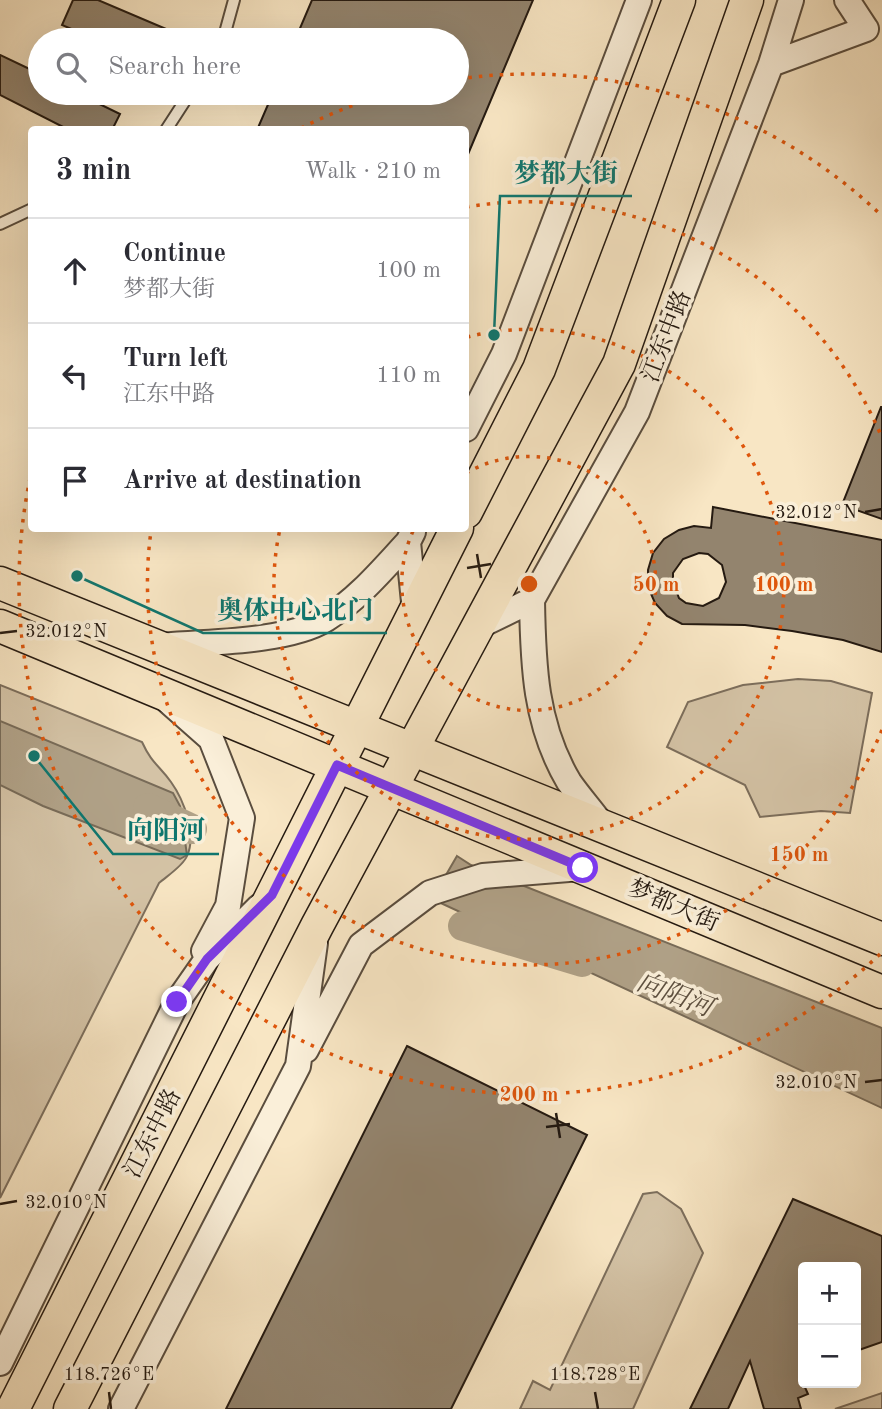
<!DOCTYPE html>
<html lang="en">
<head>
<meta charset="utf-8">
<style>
	body { margin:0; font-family:"Old Standard TT","Noto Serif SC",serif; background:#f2f2f3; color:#2b2b33 }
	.controls { position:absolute; right:21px; bottom:21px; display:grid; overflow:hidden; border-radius:7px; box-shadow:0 7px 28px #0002 }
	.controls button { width:63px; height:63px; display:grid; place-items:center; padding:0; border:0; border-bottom:2px solid #e1e1e2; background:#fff; color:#2b2b33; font:35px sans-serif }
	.stop { position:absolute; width:21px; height:21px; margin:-16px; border:5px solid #7c3aed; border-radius:50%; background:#fff }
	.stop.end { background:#7c3aed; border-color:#fff; box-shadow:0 2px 7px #0008 }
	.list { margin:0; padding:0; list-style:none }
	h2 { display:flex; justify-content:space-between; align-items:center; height:91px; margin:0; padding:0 28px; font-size:30px }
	h2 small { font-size:23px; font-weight:400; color:#7c7c81 }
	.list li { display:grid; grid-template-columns:46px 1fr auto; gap:21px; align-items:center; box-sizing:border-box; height:105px; padding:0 28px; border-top:2px solid #e1e1e2 }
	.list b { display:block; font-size:26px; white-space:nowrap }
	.list p { margin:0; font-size:23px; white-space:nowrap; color:#7c7c81 }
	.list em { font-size:23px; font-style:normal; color:#7c7c81 }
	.icon { flex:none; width:38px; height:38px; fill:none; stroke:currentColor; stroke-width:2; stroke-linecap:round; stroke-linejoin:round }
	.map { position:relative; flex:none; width:882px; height:1409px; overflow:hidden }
	.search { position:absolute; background:#fff; box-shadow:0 7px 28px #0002; left:28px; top:28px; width:441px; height:77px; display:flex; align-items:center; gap:18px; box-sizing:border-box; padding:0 24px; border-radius:38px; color:#7c7c81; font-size:26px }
	.panel { position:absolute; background:#fff; box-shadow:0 7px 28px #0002; left:28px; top:126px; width:441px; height:406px; border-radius:7px }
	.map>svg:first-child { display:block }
	.green { fill:#d4c3a6; stroke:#7c6e5c; stroke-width:2 }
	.water { fill:#b0a187; stroke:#786b58; stroke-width:2 }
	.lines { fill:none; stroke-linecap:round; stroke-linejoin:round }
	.river { stroke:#b0a187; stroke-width:30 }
	.building { fill:#93846e; stroke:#251a11; stroke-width:2; fill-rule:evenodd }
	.service-casing { stroke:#5a4d3e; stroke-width:14 }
	.tertiary-casing { stroke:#5a4d3e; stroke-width:28 }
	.primary-casing { stroke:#251a11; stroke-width:35 }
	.service { stroke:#faefd9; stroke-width:10 }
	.tertiary { stroke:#faefd9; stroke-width:24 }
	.primary { stroke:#f8e6c4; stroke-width:32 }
	.route { stroke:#7c3aed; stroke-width:9 }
	.ticks { fill:none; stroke:#251a11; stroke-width:2.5 }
	.ring { fill:none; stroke:#de560c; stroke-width:3.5; stroke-dasharray:3.5 7 }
	.labels { text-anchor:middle; stroke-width:7; stroke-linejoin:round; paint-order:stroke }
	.street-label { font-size:24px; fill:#251a11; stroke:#faefd9 }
	.water-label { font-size:26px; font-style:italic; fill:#5d5040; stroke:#faefd9 }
	.ticks-label { font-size:18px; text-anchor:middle; fill:#251a11; stroke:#faefd9; stroke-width:7; stroke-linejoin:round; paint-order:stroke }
	.centre { fill:#de560c; stroke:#faefd9; stroke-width:3.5 }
	.ring-label { font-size:21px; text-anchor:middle; font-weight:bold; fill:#de560c; stroke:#faefd9; stroke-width:7; stroke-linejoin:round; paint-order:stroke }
	.leader { fill:none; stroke:#0f766e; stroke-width:2.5 }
	.callout-dot { fill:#0f766e; stroke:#faefd9; stroke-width:2.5 }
	.callout-label { font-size:26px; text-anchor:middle; font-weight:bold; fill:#0f766e; stroke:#faefd9; stroke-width:7; stroke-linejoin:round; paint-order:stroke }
</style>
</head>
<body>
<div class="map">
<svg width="882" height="1409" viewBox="0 0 882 1409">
	<rect width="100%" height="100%" fill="#f8e6c4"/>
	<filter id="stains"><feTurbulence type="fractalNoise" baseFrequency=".00286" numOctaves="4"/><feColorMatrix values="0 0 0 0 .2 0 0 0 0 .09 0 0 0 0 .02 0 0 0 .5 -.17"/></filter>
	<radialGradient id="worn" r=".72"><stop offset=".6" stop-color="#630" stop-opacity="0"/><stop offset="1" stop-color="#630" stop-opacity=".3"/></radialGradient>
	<path class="green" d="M798,679l33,2 41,12 -22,120 -29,-2 -61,6 -15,-32 -78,-38 21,-45 55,-17z
		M0,685l142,57c10,22 17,23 29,40 13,18 26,53 16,74 -4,10 -20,20 -28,27l-159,315z
		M657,1192l24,17 22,44 -70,156h-113l13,-28 17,9 93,-196z
		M882,1393v16h-47z"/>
	<path class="water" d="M0,721l173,72 7,13 7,49 -7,4 -137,-53 -43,-21z
		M457,856l14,9 411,163v80l-450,-209z"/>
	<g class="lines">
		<path class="river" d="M148,808l44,21
			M463,926l119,36"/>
	</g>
	<path class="building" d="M73,0h25l94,40h-95l-35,-15z
		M312,0h221l-67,159v-29h-209l16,-37h184v-53h-162z
		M0,55l40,19v19h37l43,21 -8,16h-43l-69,-35z
		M881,407h1v112l-40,-14z
		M713,507l169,33v112l-39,-12 -51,-9 -47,-6 -63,-1 -15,-8 -12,-13 -7,-16v-17l5,-17 11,-14 15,-9 15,-4 17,2zM699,553l9,1 14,11 4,17 -7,16 -16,8 -17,-3 -7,-5 -6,-16v-9l10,-14z
		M407,1046l180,89 -136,274h-225z
		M793,1199l89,37v106l-26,9v-84h-53v116l5,11 -10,4 3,11h-37l-14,-48 -22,48h-38z"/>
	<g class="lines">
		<defs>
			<path id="service" d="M223,40l11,-40
				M166,130l24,-37
				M0,224l32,-15"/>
			<path id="tertiary" d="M847,0l19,29
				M771,64l95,-35
				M466,429l38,-75 135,-354
				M413,532l-5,10 7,70
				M532,600c1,65 3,125 37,182 11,16 25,31 36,47
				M477,627l55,-27 105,-188 134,-348 20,-64
				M156,646c46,-4 131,-3 170,-27 32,-20 56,-49 82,-77
				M168,701l43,38 31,79 -14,88 -24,45
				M306,1050l55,-105 69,-52 53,-17 98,-8
				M0,1363l177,-361 30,-43 52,-52
				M121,1409l177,-343 17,-123"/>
			<path id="primary" d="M466,512l73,-143 140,-369
				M0,583l882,356
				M0,626l882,366
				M13,1409l444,-881
				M70,1409l247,-483 302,-562 128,-364"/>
		</defs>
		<use href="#service" class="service-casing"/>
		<use href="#tertiary" class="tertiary-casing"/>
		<use href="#primary" class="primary-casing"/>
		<use href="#service" class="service"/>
		<use href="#tertiary" class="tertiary"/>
		<use href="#primary" class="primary"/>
	</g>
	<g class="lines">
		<path class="route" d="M177,1002l30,-43 65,-64 65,-130 246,103"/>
	</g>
	<path class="ticks" d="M865,512l17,-3M477,554l4,24M467,568l24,-4M0,633l17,-2M865,1082l17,-2M556,1113l4,25M546,1127l24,-3M0,1204l17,-3M109,1392l2,17M595,1392l3,17"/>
	<g class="ring">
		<path d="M466 473A127 127 0 1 1 414 529"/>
		<path d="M467 337A255 255 0 1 1 280 529"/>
		<path d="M882 730A382 382 0 0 1 151 531M466 207A382 382 0 0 1 882 438"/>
		<path d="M880 954A510 510 0 0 1 31 474M301 128A510 510 0 0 1 388 94M458 79A510 510 0 0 1 880 214"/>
	</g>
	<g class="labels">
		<g class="street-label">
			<text transform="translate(666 336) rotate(-69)" y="8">江东中路</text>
			<text transform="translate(674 905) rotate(23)" y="8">梦都大街</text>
			<text transform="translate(152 1133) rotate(-63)" y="8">江东中路</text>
		</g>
		<g class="water-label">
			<text transform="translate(675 994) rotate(21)" y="9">向阳河</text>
		</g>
	</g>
	<g class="ticks-label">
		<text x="816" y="518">32.012°N</text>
		<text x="66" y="637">32.012°N</text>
		<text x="816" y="1088">32.010°N</text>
		<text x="66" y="1208">32.010°N</text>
		<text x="109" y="1380">118.726°E</text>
		<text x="595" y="1380">118.728°E</text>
	</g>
	<circle cx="529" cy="584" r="10" class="centre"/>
	<g class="ring-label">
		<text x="656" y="591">50 m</text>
		<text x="784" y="591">100 m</text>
		<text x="799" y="861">150 m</text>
		<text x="529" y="1101">200 m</text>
	</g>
	<path class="leader" d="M494 335L500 196H632M77 576L203 633H387M34 756L113 854H219"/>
	<g class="callout-dot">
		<circle cx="494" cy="335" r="7"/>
		<circle cx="77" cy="576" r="7"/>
		<circle cx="34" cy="756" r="7"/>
	</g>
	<g class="callout-label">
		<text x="566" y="182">梦都大街</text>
		<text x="295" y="619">奥体中心北门</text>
		<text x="166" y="839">向阳河</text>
	</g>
	<rect width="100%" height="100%" filter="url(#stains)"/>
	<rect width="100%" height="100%" fill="url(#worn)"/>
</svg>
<div class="controls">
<button>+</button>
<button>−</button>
</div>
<div class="stop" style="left:583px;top:868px"></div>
<div class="stop end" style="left:177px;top:1002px"></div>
<div class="search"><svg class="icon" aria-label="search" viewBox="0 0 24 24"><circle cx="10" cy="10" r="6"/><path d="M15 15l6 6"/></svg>Search here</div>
<section class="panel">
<h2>3 min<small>Walk · 210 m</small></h2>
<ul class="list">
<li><svg class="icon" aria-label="ahead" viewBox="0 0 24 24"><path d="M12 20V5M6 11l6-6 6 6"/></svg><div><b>Continue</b><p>梦都大街</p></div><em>100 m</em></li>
<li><svg class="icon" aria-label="left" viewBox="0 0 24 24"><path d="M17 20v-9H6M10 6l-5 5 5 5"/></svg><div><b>Turn left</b><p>江东中路</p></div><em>110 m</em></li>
<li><svg class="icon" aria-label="arrive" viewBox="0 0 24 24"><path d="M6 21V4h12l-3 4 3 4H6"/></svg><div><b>Arrive at destination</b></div></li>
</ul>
</section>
</div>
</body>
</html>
